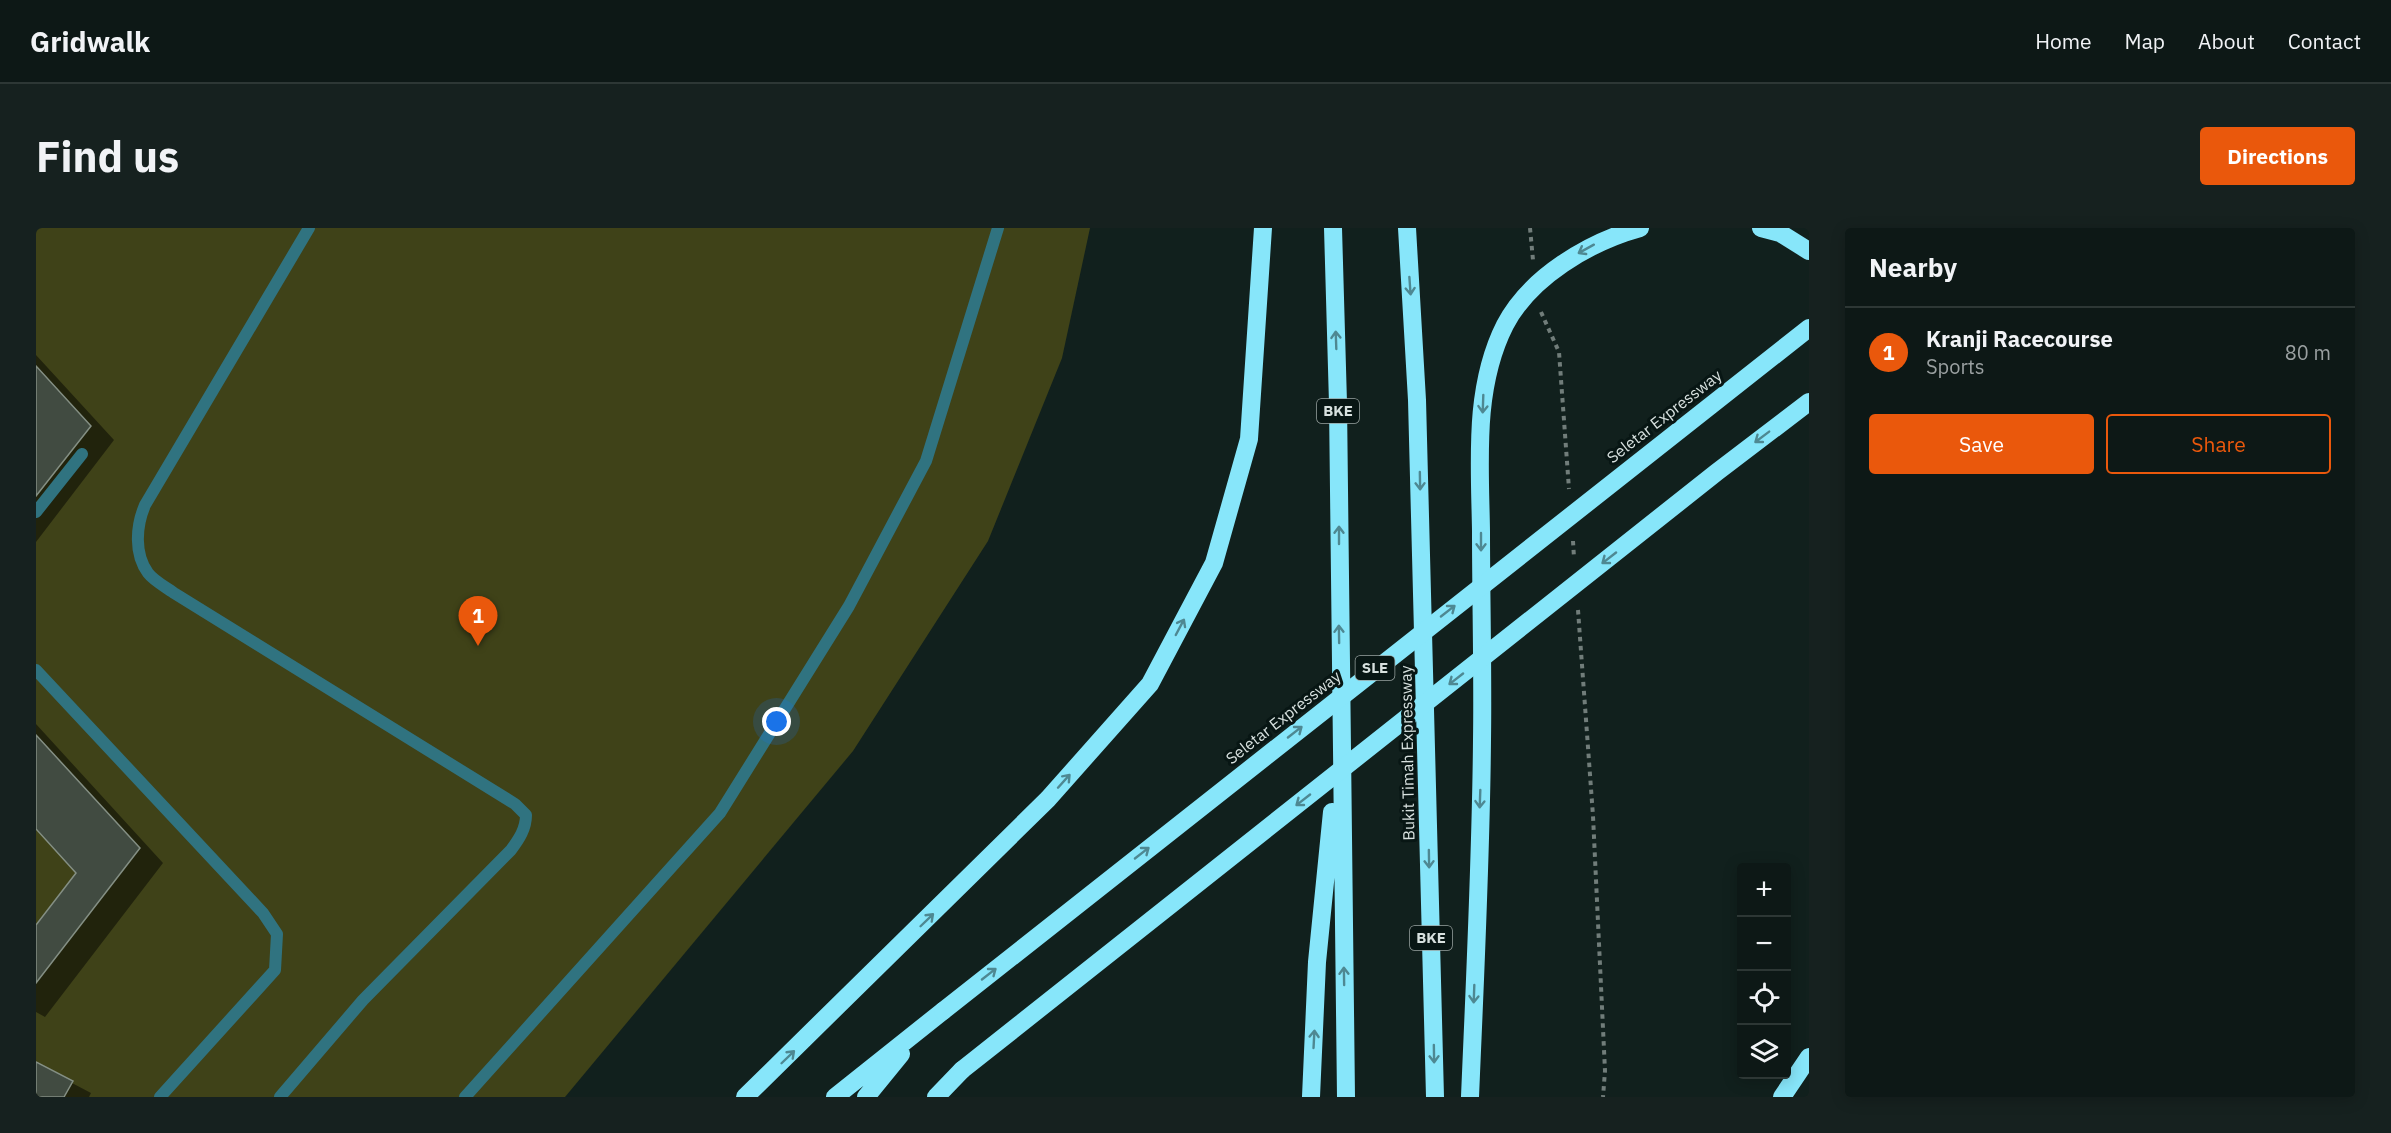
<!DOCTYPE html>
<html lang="en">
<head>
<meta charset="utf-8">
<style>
	body { margin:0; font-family:"IBM Plex Sans",sans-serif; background:#16211f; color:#f1f3f6 }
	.controls { position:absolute; right:18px; bottom:18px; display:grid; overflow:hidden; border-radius:6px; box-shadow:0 3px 15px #0003 }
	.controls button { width:54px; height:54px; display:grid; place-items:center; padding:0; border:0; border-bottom:2px solid #2d3735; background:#0d1816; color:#f1f3f6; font:30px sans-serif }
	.you { position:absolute; left:741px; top:494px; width:21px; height:21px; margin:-15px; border:4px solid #fff; border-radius:50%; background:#1a73e8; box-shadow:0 0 0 9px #1a73e833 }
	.badge { display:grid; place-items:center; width:39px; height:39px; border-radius:50%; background:#ea580c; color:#fff; font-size:20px; font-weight:700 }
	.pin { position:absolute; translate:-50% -50px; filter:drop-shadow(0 2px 3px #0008) }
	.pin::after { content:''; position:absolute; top:32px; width:21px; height:18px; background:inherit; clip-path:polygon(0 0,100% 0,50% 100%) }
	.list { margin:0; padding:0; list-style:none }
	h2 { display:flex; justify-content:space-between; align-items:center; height:78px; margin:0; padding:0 24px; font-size:26px }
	h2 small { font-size:20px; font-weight:400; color:#9aa0a1 }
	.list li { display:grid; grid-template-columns:39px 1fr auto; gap:18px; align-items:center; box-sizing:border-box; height:90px; padding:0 24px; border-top:2px solid #2d3735 }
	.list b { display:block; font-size:22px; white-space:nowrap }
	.list p { margin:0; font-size:20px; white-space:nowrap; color:#9aa0a1 }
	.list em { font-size:20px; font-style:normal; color:#9aa0a1 }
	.actions { display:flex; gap:12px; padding:18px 24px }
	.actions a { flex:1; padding:14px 0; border:2px solid #ea580c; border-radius:6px; text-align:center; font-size:21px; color:#ea580c }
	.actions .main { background:#ea580c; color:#fff }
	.icon { flex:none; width:33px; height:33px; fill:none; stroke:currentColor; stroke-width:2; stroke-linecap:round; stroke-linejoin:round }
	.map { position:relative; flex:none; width:1773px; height:869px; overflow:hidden; border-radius:6px }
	header { display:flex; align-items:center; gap:36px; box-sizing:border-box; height:84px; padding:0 30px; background:#0d1816; border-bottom:2px solid #2d3735 }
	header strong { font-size:28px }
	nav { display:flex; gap:33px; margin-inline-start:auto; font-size:21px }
	.intro { display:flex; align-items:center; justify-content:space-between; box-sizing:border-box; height:144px; padding:0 36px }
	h1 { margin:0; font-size:42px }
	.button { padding:15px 27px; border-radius:6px; background:#ea580c; color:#fff; font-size:21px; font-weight:700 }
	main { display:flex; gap:36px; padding:0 36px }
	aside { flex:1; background:#0d1816; border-radius:6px; box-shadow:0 3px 15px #0003 }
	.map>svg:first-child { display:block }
	.green { fill:#3f4218 }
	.shadow { fill:#0007 }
	.building { fill:#414b41; stroke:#848f84; stroke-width:1.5 }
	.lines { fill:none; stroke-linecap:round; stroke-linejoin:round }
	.path { stroke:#717d7a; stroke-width:4; stroke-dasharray:4.5 4.5; stroke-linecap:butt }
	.lane { stroke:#307380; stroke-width:12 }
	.highway { stroke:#87e6fa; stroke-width:18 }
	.highway-bridge { stroke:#87e6fa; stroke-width:18 }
	.oneway { stroke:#4e8892 }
	.labels { text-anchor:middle; stroke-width:6; stroke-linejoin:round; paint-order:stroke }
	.shield { fill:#081614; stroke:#99a3a1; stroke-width:1.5 }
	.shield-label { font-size:15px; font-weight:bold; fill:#d7e0de }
	.street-label { font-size:16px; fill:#d7e0de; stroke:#081614 }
</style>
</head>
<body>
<header>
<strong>Gridwalk</strong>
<nav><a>Home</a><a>Map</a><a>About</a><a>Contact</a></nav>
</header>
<div class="intro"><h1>Find us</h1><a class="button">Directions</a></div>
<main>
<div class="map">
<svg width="1773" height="869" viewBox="0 0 1773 869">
	<rect width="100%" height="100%" fill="#11201d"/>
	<path class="green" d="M0,0h1054l-28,130 -74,183 -135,210 -288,346h-529z"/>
	<path class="shadow" d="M0,127l78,85 -78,102z
		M0,496l127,139 -118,154 -9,-5v-84l42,-56 -42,-46z
		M0,836l55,29 -2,4h-53z"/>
	<path class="building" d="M0,138l55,60 -55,70z
		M0,507l104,113 -104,135v-58l40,-52 -40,-44z
		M0,834l37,19 -9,16h-28z"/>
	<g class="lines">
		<path class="path" d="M1494,0l3,32
			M1505,84l18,40 10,137
			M1537,313l1,17
			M1542,382l15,206 12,255 -2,26"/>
		<path class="lane" d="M0,284l46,-58
			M0,442l227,243 14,21 -2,36 -115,127
			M244,869l83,-97 148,-150c8,-11 15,-21 15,-35l-11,-11 -341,-211c-8,-6 -20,-12 -26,-20 -14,-19 -12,-47 -3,-68l164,-277
			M429,869l255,-284 129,-207 77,-145 72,-233"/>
		<path class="highway" d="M1297,0l5,175 8,694
			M1371,0l10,172 18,697
			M1725,0l19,5 29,18
			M709,869l303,-298 102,-115 64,-121 35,-124 14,-211
			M799,869l108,-86
			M830,869l35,-43
			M900,869l26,-27
			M1275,869l6,-135 15,-150
			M1434,869c5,-119 11,-238 12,-357 1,-69 -1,-139 -1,-209 -1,-68 -8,-143 24,-206 25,-48 84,-83 135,-97
			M1746,869l27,-40"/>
		<path class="highway-bridge" d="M907,783l866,-683
			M926,842l755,-598 92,-70"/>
	</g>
	<defs><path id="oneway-shaft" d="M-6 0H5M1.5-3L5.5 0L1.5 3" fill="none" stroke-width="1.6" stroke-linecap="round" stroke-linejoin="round" transform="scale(1.5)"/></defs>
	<g class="oneway">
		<use href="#oneway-shaft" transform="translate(1550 21) rotate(151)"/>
		<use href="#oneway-shaft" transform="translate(1374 58) rotate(86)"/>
		<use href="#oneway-shaft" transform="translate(1300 112) rotate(-92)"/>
		<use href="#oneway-shaft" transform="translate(1447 176) rotate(92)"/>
		<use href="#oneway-shaft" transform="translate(1726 209) rotate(143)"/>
		<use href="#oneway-shaft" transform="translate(1384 253) rotate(89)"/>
		<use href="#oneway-shaft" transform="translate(1303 307) rotate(-90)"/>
		<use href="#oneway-shaft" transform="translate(1445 314) rotate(90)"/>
		<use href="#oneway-shaft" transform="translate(1573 330) rotate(142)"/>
		<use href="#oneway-shaft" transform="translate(1412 383) rotate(-38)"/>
		<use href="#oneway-shaft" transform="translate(1144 399) rotate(-62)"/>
		<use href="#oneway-shaft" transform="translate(1303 406) rotate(-91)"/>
		<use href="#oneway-shaft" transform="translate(1420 451) rotate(142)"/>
		<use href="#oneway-shaft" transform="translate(1259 504) rotate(-38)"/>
		<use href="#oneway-shaft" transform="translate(1028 553) rotate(-48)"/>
		<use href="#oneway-shaft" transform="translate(1444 571) rotate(92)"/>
		<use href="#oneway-shaft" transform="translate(1267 572) rotate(142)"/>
		<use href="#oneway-shaft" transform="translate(1106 625) rotate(-38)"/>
		<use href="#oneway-shaft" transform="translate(1393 631) rotate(89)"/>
		<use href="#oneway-shaft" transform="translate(891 692) rotate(-44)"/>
		<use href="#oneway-shaft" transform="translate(953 746) rotate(-38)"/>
		<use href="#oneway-shaft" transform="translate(1308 748) rotate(-91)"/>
		<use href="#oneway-shaft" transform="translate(1438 766) rotate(92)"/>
		<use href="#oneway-shaft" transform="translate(1278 811) rotate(-87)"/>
		<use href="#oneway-shaft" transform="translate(1398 826) rotate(89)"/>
		<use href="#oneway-shaft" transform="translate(752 829) rotate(-44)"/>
	</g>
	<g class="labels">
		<g class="shield">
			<rect x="1281" y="171" width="42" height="24" rx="4.5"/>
			<rect x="1319.5" y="428" width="39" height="24" rx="4.5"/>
			<rect x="1374" y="698" width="42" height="24" rx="4.5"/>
		</g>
		<g class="shield-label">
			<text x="1302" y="188">BKE</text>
			<text x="1339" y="445">SLE</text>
			<text x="1395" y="715">BKE</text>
		</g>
		<g class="street-label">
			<text transform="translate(1628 188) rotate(-38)" y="6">Seletar Expressway</text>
			<text transform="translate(1247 489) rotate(-38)" y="6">Seletar Expressway</text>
			<text transform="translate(1371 525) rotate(-91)" y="6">Bukit Timah Expressway</text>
		</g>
	</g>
</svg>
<div class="controls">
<button>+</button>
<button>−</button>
<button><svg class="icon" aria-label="locate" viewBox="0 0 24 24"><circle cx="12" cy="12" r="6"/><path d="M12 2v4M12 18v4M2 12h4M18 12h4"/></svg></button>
<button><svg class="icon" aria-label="layers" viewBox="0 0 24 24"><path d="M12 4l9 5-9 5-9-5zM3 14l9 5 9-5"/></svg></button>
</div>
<div class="you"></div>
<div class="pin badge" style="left:442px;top:418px">1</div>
</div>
<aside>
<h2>Nearby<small></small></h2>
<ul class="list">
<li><span class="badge">1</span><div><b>Kranji Racecourse</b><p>Sports</p></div><em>80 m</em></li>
</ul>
<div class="actions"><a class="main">Save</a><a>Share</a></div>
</aside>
</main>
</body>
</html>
